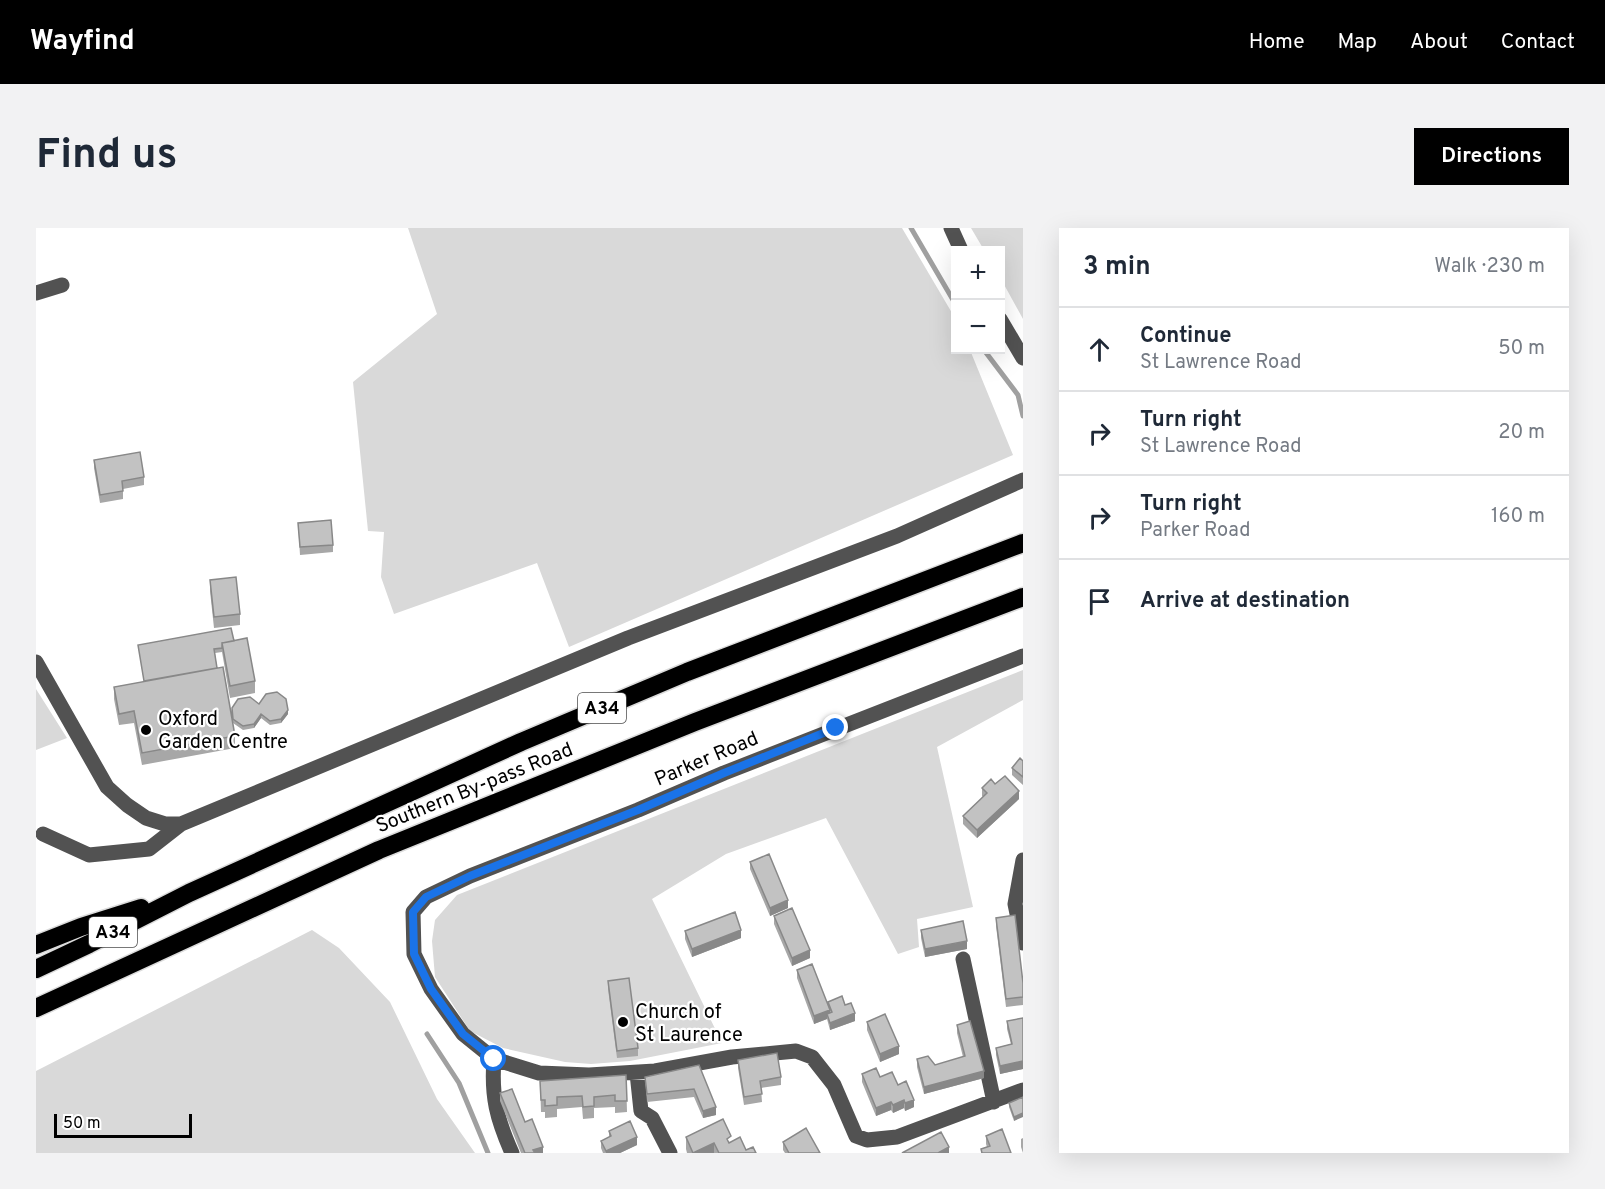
<!DOCTYPE html>
<html lang="en">
<head>
<meta charset="utf-8">
<style>
	body { margin:0; font-family:Overpass,sans-serif; background:#f2f2f3; color:#1f2937 }
	.controls { position:absolute; right:18px; top:18px; display:grid; overflow:hidden; border-radius:0px; box-shadow:0 6px 24px #0002 }
	.controls button { width:54px; height:54px; display:grid; place-items:center; padding:0; border:0; border-bottom:2px solid #e0e1e3; background:#fff; color:#1f2937; font:30px sans-serif }
	.scale { position:absolute; left:18px; bottom:15px; width:138px; box-sizing:border-box; padding-left:6px; border:3px solid #000; border-top:0; font-size:16px; line-height:21px; white-space:nowrap; color:#000; -webkit-text-stroke:4px #fff; paint-order:stroke }
	.stop { position:absolute; width:18px; height:18px; margin:-14px; border:4px solid #1a73e8; border-radius:50%; background:#fff }
	.stop.end { background:#1a73e8; border-color:#fff; box-shadow:0 2px 6px #0008 }
	.list { margin:0; padding:0; list-style:none }
	h2 { display:flex; justify-content:space-between; align-items:center; height:78px; margin:0; padding:0 24px; font-size:26px }
	h2 small { font-size:20px; font-weight:400; color:#747a83 }
	.list li { display:grid; grid-template-columns:39px 1fr auto; gap:18px; align-items:center; box-sizing:border-box; height:84px; padding:0 24px; border-top:2px solid #e0e1e3 }
	.list b { display:block; font-size:22px; white-space:nowrap }
	.list p { margin:0; font-size:20px; white-space:nowrap; color:#747a83 }
	.list em { font-size:20px; font-style:normal; color:#747a83 }
	.icon { flex:none; width:33px; height:33px; fill:none; stroke:currentColor; stroke-width:2; stroke-linecap:round; stroke-linejoin:round }
	.map { position:relative; flex:none; width:987px; height:925px; overflow:hidden; border-radius:0px }
	header { display:flex; align-items:center; gap:36px; box-sizing:border-box; height:84px; padding:0 30px; background:#000; color:#fff }
	header strong { font-size:28px }
	nav { display:flex; gap:33px; margin-inline-start:auto; font-size:21px }
	.intro { display:flex; align-items:center; justify-content:space-between; box-sizing:border-box; height:144px; padding:0 36px }
	h1 { margin:0; font-size:42px }
	.button { padding:15px 27px; border-radius:0px; background:#000; color:#fff; font-size:21px; font-weight:700 }
	main { display:flex; gap:36px; padding:0 36px }
	aside { flex:1; background:#fff; border-radius:0px; box-shadow:0 6px 24px #0002 }
	.map>svg:first-child { display:block }
	.green { fill:#d9d9d9 }
	.lines { fill:none; stroke-linecap:round; stroke-linejoin:round }
	.stream { stroke:#a0a0a0; stroke-width:5 }
	.highway-casing { stroke:#dbdbdb; stroke-width:21 }
	.minor { stroke:#525252; stroke-width:15 }
	.highway { stroke:#000; stroke-width:18 }
	.wall { fill:#a7a7a7 }
	.shaded-wall { fill:#888 }
	.building { fill:#c2c2c2; stroke:#888; stroke-width:1.5 }
	.route { stroke:#1a73e8; stroke-width:8 }
	.poi-dot { fill:#000; stroke:#fff; stroke-width:2 }
	.labels { text-anchor:middle; stroke-width:4.5; stroke-linejoin:round; paint-order:stroke }
	.shield { fill:#fff; stroke:#4c4c4c; stroke-width:1.5 }
	.shield-label { font-size:18px; font-weight:bold; fill:#000 }
	.poi-label { font-size:20px; fill:#000; stroke:#fff; text-anchor:start }
	.street-label { font-size:20px; fill:#000; stroke:#fff }
</style>
</head>
<body>
<header>
<strong>Wayfind</strong>
<nav><a>Home</a><a>Map</a><a>About</a><a>Contact</a></nav>
</header>
<div class="intro"><h1>Find us</h1><a class="button">Directions</a></div>
<main>
<div class="map">
<svg width="987" height="925" viewBox="0 0 987 925">
	<rect width="100%" height="100%" fill="#fff"/>
	<path class="green" d="M372,0h494l53,90 1,32h14l43,105 -444,192 -32,-84 -143,51 -13,-37 3,-45 -16,-1 -15,-149 84,-68z
		M935,0h52v91l-22,-40 -1,-29h-16z
		M987,442v30l-86,47 36,160 -56,12 2,28 -21,7 -72,-136 -100,36 -74,45 70,144 -92,18 -39,3 -26,-2 -62,-14 -33,-17 -35,-54 -3,-36 3,-21 22,-25z
		M0,461l31,49 -31,12z
		M276,702l27,18 51,54 47,97 38,54h-439v-82z"/>
	<g class="lines">
		<path class="stream" d="M875,0l45,77
			M948,122l34,45 5,21
			M391,806l32,49 29,70"/>
		<defs>
			<path id="highway" d="M0,717l45,-18 60,-19
				M0,741l53,-25 100,-51 332,-151 166,-70 336,-129
				M0,780l343,-158 316,-128 328,-125"/>
		</defs>
		<use href="#highway" class="highway-casing"/>
		<path class="minor" d="M915,0l10,22
			M0,65l26,-8
			M964,91l23,39
			M987,428l-299,117 -86,37 -168,66 -44,21 -13,15 1,42 17,35 32,45 31,25 45,14 50,2 66,-4 77,-14 64,-6 16,6 22,28 22,51 11,4 30,-3 126,-47
			M0,434l71,125 20,18 19,13 19,6h16l447,-186 269,-102 126,-56
			M7,606l46,21 60,-6 32,-25
			M987,632l-8,44 8,39
			M927,731l31,143
			M458,831c-3,38 3,60 18,94
			M601,845l4,38 11,7 18,35"/>
		<use href="#highway" class="highway"/>
	</g>
	<path class="wall" d="M58,232l50,17v8l-21,4v10l-23,4 -6,-35z
		M262,295l35,22v7l-33,3z
		M174,352l30,34v11l-26,3 -4,-37z
		M198,413l21,40v12l-25,5 -8,-46 -7,1 2,15 18,68v12l-93,17 -8,-42 -15,2 -5,-26v-12l30,-5 -6,-37z
		M223,476l29,10 -7,9 -11,2 -9,-7 -7,10 -11,2 -10,-7 -1,-15z
		M987,533v24l-11,-10v-7z
		M959,556l24,15 -42,39 -14,-14v-8l20,-19 -1,-1v-8z
		M714,634l38,46 -18,8 -20,-47z
		M738,688l36,42 -18,8 -18,-42z
		M960,690l27,65v22l-17,2 -10,-81z
		M885,702l46,19 -42,8 -4,-19z
		M649,703l56,7 -49,19 -7,-18z
		M761,742l31,37v-5l17,3 10,16 -25,9 -3,-11 -13,5 -17,-46z
		M572,753l30,67v8l-21,2 -9,-69z
		M987,790v51l-23,5 -4,-19v-7l15,-4 -4,-15v-8z
		M831,794l32,32 -19,8 -13,-32z
		M921,797l27,53 -60,16 -7,-27v-8l18,6 28,-8 -6,-24z
		M702,832l43,17v8l-20,3 1,14 -18,3 -6,-37z
		M663,837l17,50 -13,3 -9,-21 -47,5 -2,-25z
		M826,846l18,3 18,8 16,22 -9,4 -1,-3 -11,5 -2,-3 -15,6 -14,-34z
		M590,847l1,37 -12,1v-6l-21,1v10l-11,1 -1,-12 -25,2v8l-12,1v-6h-4l-1,-31z
		M464,865l25,29 18,31h-22l-21,-52z
		M987,869l-9,24 -5,-14v-4z
		M573,903l28,14 -17,8h-17l-2,-5v-7l8,-4z
		M950,908l25,17h-30v-4l6,-2 -1,-3z
		M650,909l45,5 15,8 10,3h-69l-1,-4z
		M987,910v15l-2,-6v-8z
		M747,914l37,11h-35l-2,-3z"/>
	<path class="shaded-wall" d="M252,482v4l-7,9v-4z
		M225,486v4l-7,10v-4z
		M983,563v8l-42,39v-8z
		M752,672v8l-18,8v-8z
		M705,702v8l-49,19v-8z
		M931,713v8l-42,8v-8z
		M774,722v8l-18,8v-8z
		M794,782v8l-3,-4v5l-13,5v-8z
		M819,785v8l-25,9v-7z
		M863,818v8l-19,8v-8z
		M987,833v8l-23,5v-8z
		M948,843v7l-60,16v-7z
		M868,872v8l-11,5v-8z
		M878,872v7l-9,4v-8z
		M855,874v8l-15,6v-8z
		M680,879v8l-13,3v-7z
		M987,885v4l-9,4v-4z
		M601,909v8l-17,8h-14v-2z
		M678,915v10h-21z
		M507,919v6h-10v-3z
		M913,919v6h-11z"/>
	<path class="building" d="M104,224l4,25 -22,4 1,10 -23,4 -6,-35z
		M295,292l2,25 -33,2 -2,-24z
		M200,349l4,37 -26,3 -4,-37z
		M195,400l3,13 -12,2v5l-8,1 3,19 -73,13 -6,-36z
		M211,410l8,43 -25,5 -8,-43z
		M187,439l12,69 -93,17 -8,-42 -15,3 -5,-27z
		M241,464l9,7 2,11 -7,9 -11,2 -9,-7 -7,10 -11,2 -10,-7 -1,-11 6,-9 12,-2 9,7 7,-10z
		M984,530l3,3v16l-11,-9z
		M969,548l14,15 -42,39 -14,-14 24,-23 -5,-5 9,-9 4,5z
		M733,626l19,46 -18,8 -20,-46z
		M756,680l18,42 -18,8 -18,-42z
		M699,684l6,18 -49,19 -7,-18z
		M979,687l8,68v14l-17,2 -10,-81z
		M927,693l4,20 -42,8 -4,-19z
		M776,736l18,46 -16,6 -17,-46z
		M593,750l9,70 -21,3 -9,-70z
		M806,768l3,9 6,-2 4,10 -25,10 -3,-9 5,-2 -4,-10z
		M849,786l14,32 -19,8 -13,-32z
		M987,790v43l-23,5 -4,-18 16,-4 -5,-23z
		M934,793l14,50 -60,16 -7,-28 11,-3 7,9 30,-9 -8,-31z
		M741,825l4,24 -21,4 2,13 -18,3 -6,-37z
		M663,837l17,42 -13,4 -9,-22 -47,5 -2,-17z
		M840,840l4,9 12,-5 6,13 8,-4 8,19 -9,3 -1,-3 -11,5 -2,-3 -15,6 -14,-34z
		M590,847l1,26h-12v-6l-21,2v9l-11,1 -1,-11 -25,1v8l-12,1v-6h-4l-1,-19z
		M476,861l13,33 7,-3 11,28 -10,3 2,3h-10l-25,-60z
		M987,869v16l-9,4 -5,-14z
		M687,891l8,17 -4,3 2,4 11,-6 6,13 7,-3 3,6h-37l-5,-10 -21,10 -7,-16z
		M594,893l7,16 -31,14 -5,-10 10,-5 -2,-5z
		M770,900l14,25h-31l-6,-11z
		M966,901l9,24h-29l-1,-4 9,-3 -4,-10z
		M905,904l8,15 -11,6h-36z"/>
	<g class="lines">
		<path class="route" d="M458,831l-31,-25 -32,-45 -17,-35 -1,-42 13,-15 44,-21 168,-66 86,-37 112,-45"/>
	</g>
	<g class="poi-dot">
		<circle cx="110" cy="502" r="6"/>
		<circle cx="587" cy="794" r="6"/>
	</g>
	<g class="labels">
		<g class="shield">
			<rect x="542" y="465" width="48" height="30" rx="4.5"/>
			<rect x="53" y="689" width="48" height="30" rx="4.5"/>
		</g>
		<g class="shield-label">
			<text x="566" y="486">A34</text>
			<text x="77" y="710">A34</text>
		</g>
		<g class="poi-label">
			<text x="122" y="497">Oxford<tspan x="122" dy="23">Garden Centre</tspan></text>
			<text x="599" y="790">Church of<tspan x="599" dy="23">St Laurence</tspan></text>
		</g>
		<g class="street-label">
			<text transform="translate(670 530) rotate(-23)" y="7">Parker Road</text>
			<text transform="translate(438 559) rotate(-22)" y="7">Southern By-pass Road</text>
		</g>
	</g>
</svg>
<div class="controls">
<button>+</button>
<button>−</button>
</div>
<div class="scale">50 m</div>
<div class="stop" style="left:458px;top:831px"></div>
<div class="stop end" style="left:800px;top:500px"></div>
</div>
<aside>
<h2>3 min<small>Walk · 230 m</small></h2>
<ul class="list">
<li><svg class="icon" aria-label="ahead" viewBox="0 0 24 24"><path d="M12 20V5M6 11l6-6 6 6"/></svg><div><b>Continue</b><p>St Lawrence Road</p></div><em>50 m</em></li>
<li><svg class="icon" aria-label="right" viewBox="0 0 24 24"><path d="M7 20v-9h11M14 6l5 5-5 5"/></svg><div><b>Turn right</b><p>St Lawrence Road</p></div><em>20 m</em></li>
<li><svg class="icon" aria-label="right" viewBox="0 0 24 24"><path d="M7 20v-9h11M14 6l5 5-5 5"/></svg><div><b>Turn right</b><p>Parker Road</p></div><em>160 m</em></li>
<li><svg class="icon" aria-label="arrive" viewBox="0 0 24 24"><path d="M6 21V4h12l-3 4 3 4H6"/></svg><div><b>Arrive at destination</b></div></li>
</ul>
</aside>
</main>
</body>
</html>
